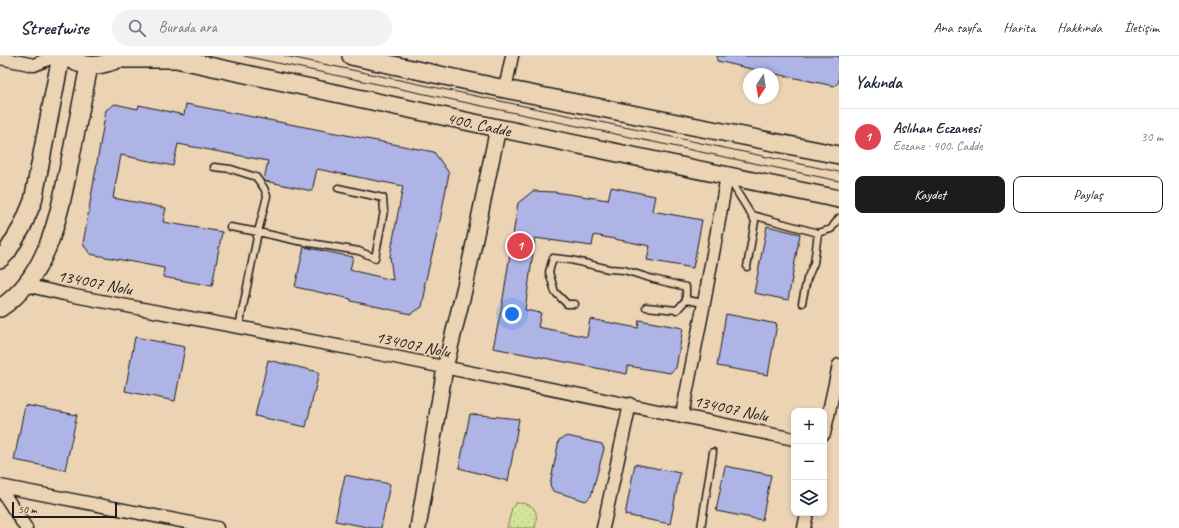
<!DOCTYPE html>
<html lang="tr">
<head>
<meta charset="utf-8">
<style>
	body { margin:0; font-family:Caveat,sans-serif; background:#f2f2f3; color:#1f2937 }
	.controls { position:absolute; right:12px; bottom:12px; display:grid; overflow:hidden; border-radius:8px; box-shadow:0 2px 6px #0003 }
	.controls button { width:36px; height:36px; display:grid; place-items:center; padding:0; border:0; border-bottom:1px solid #e0e1e3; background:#fff; color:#1f2937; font:20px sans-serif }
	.compass { position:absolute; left:743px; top:12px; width:36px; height:36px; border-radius:50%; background:#fff; box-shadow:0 2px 6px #0003; rotate:192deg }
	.scale { position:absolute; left:12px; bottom:10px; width:105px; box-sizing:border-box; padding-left:4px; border:2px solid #1c1c1c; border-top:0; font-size:11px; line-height:14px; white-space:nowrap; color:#1c1c1c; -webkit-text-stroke:3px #ecd3b4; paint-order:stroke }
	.you { position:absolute; left:512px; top:258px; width:14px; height:14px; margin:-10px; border:3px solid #fff; border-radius:50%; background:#1a73e8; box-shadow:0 0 0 6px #1a73e833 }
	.badge { display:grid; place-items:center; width:26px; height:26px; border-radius:50%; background:#1c1c1c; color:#fff; font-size:13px; font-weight:700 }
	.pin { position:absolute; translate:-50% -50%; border:2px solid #fff; box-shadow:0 1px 4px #0006 }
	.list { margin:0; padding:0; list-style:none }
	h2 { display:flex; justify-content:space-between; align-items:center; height:52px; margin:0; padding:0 16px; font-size:17px }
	h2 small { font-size:13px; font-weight:400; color:#747a83 }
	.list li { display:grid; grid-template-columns:26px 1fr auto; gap:12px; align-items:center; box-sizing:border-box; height:56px; padding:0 16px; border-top:1px solid #e0e1e3 }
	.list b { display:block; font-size:15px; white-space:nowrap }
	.list p { margin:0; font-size:13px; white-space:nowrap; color:#747a83 }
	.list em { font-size:13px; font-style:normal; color:#747a83 }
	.actions { display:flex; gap:8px; padding:12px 16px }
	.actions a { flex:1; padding:9px 0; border:1px solid #1c1c1c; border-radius:8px; text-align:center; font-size:14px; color:#1c1c1c }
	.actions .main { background:#1c1c1c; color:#fff }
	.icon { flex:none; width:22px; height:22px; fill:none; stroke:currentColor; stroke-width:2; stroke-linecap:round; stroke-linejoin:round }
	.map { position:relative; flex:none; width:839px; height:472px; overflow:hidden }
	header { display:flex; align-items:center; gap:24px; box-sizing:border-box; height:56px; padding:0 20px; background:#fff; border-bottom:1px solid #e0e1e3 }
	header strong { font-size:19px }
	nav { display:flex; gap:22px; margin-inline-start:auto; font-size:14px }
	.search { width:280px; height:36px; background:#f2f2f3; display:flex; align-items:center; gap:10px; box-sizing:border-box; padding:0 14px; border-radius:22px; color:#747a83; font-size:15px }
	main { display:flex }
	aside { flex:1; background:#fff }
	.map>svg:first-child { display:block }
	.grass { fill:url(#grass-dots); stroke:#78805a }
	.building { fill:#aeb4e5; stroke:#1c1c1c }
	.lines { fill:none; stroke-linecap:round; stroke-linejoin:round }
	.service-casing { stroke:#1c1c1c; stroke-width:9 }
	.minor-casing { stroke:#1c1c1c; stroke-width:15 }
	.tertiary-casing { stroke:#1c1c1c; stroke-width:18 }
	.secondary-casing { stroke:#1c1c1c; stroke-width:20 }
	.service { stroke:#ecd3b4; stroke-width:6 }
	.minor { stroke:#ecd3b4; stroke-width:12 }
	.tertiary { stroke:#ecd3b4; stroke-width:15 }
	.secondary { stroke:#ecd3b4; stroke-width:17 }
	.tram { stroke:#1c1c1c; stroke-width:1 }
	.labels { text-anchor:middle; stroke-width:3; stroke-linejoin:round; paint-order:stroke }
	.street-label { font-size:17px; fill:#1c1c1c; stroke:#ecd3b4 }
</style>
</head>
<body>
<header>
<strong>Streetwise</strong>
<div class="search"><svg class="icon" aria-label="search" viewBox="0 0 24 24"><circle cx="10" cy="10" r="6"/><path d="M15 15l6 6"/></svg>Burada ara</div>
<nav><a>Ana sayfa</a><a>Harita</a><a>Hakkında</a><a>İletişim</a></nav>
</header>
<main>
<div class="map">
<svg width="839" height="472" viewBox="0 0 839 472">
	<defs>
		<pattern id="grass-dots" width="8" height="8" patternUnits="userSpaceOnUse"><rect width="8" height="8" fill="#d5e598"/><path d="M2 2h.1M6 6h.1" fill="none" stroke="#b6c482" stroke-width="1.8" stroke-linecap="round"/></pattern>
	</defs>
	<rect width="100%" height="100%" fill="#ecd3b4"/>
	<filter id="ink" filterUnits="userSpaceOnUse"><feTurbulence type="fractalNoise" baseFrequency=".025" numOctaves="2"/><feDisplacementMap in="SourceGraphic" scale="8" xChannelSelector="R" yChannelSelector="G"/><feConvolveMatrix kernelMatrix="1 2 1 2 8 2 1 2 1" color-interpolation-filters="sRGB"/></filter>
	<g filter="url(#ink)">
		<path class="grass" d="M516,447c19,0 23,8 19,25h-28l5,-20z"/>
		<path class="building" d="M717,0h122v26l-5,4 -82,-17 -35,-8z
			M115,48l23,5 1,-4 45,10 2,-11 248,48 15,21 -10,53 -15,61h2l-4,20 -11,7 -60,-13v-2l-56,-12 9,-40 49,10 -3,13 43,10 -3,-24 13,-70 -86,-17 -5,22 -47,-10 -1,-1 4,-19 -90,-17 -5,22 -52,-11 -8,43 53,10 -3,14 59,10 -10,54 -49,-9 1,-9 -74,-14 -7,-10 23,-134z
			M611,131l44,9 -3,15 50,9 -9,48 -46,-8 3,-14 -56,-11 -2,11 -57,-8 -10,72 16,3 -3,14 49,10 3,-18 48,9 1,-8 44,8 -7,40 -6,5 -42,-7 -1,8 -134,-26 9,-43 16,-102 15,-12 21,1 54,8z
			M767,170l33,8 -12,66 -34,-7z
			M726,258l51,10 -9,51 -51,-9z
			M135,281l50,10 -10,54 -50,-10z
			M268,304l51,12 -13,55 -51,-11z
			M25,349l52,10 -12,55 -51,-10z
			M470,358l49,5 -11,62 -49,-13z
			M567,380l35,8 2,5 -13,47 -5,5 -33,-10 -3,-6 9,-45z
			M635,408l45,9 -10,51 -45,-9z
			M725,410l46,9 -9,45 -46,-9z
			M345,419l45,9 -9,44h-8l-38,-7z"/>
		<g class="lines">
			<defs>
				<path id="service" d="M214,111l17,2 25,8 8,11 3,8 -9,36 40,9 61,10 16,7 9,-47 -1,-13 -45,-10
					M729,123l26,42 -8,46
					M752,159l66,18 -4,30 -7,16 -5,24
					M230,171l28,5 -19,95
					M818,177l13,-4 8,-11
					M575,248h-8l-12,-12 -6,-20 4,-14 18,2 38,9 15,1 29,9 33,8v13
					M646,251l31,3 9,-10 18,3
					M701,472l12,-76"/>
				<path id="minor" d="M0,2l34,7 21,-9
					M505,33l7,-33
					M25,229l39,9 321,61 409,84
					M682,359l22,-112 23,-127
					M824,378l15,-69
					M0,430l217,42
					M0,432l26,40
					M603,472l27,-124
					M804,472l3,-15"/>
				<path id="tertiary" d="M418,472l27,-160 21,-86 32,-154"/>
				<path id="secondary" d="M65,0c14,9 26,12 42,7 6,-2 11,-3 15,-7
					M351,0l154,33 334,66
					M118,3h58l322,69 341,71
					M0,203l7,-7 15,-25 11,-26 28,-145
					M0,252c50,-32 60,-99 71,-152 6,-30 12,-60 18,-90"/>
			</defs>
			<use href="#service" class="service-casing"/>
			<use href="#minor" class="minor-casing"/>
			<use href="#tertiary" class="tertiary-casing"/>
			<use href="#secondary" class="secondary-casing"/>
			<use href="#service" class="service"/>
			<use href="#minor" class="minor"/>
			<use href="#tertiary" class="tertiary"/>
			<use href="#secondary" class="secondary"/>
			<path class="tram" d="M244,0l595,125
				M285,0l554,116"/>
		</g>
	</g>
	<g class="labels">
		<g class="street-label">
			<text transform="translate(479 68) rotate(12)" y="6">400. Cadde</text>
			<text transform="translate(95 226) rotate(11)" y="6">134007 Nolu</text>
			<text transform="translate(413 288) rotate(12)" y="6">134007 Nolu</text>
			<text transform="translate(731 352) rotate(12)" y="6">134007 Nolu</text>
		</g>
	</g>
</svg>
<div class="controls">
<button>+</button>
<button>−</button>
<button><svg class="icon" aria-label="layers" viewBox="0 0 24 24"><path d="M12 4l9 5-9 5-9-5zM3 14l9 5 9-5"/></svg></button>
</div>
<svg class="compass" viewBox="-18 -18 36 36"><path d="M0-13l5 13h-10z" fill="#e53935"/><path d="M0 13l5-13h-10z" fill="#747a83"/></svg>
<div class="scale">50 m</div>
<div class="you"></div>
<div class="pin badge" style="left:520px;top:190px;background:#e0444e">1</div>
</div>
<aside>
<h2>Yakında<small></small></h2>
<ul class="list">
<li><span class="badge" style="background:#e0444e">1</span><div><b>Aslıhan Eczanesi</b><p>Eczane · 400. Cadde</p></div><em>30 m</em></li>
</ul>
<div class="actions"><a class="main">Kaydet</a><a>Paylaş</a></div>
</aside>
</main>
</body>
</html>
